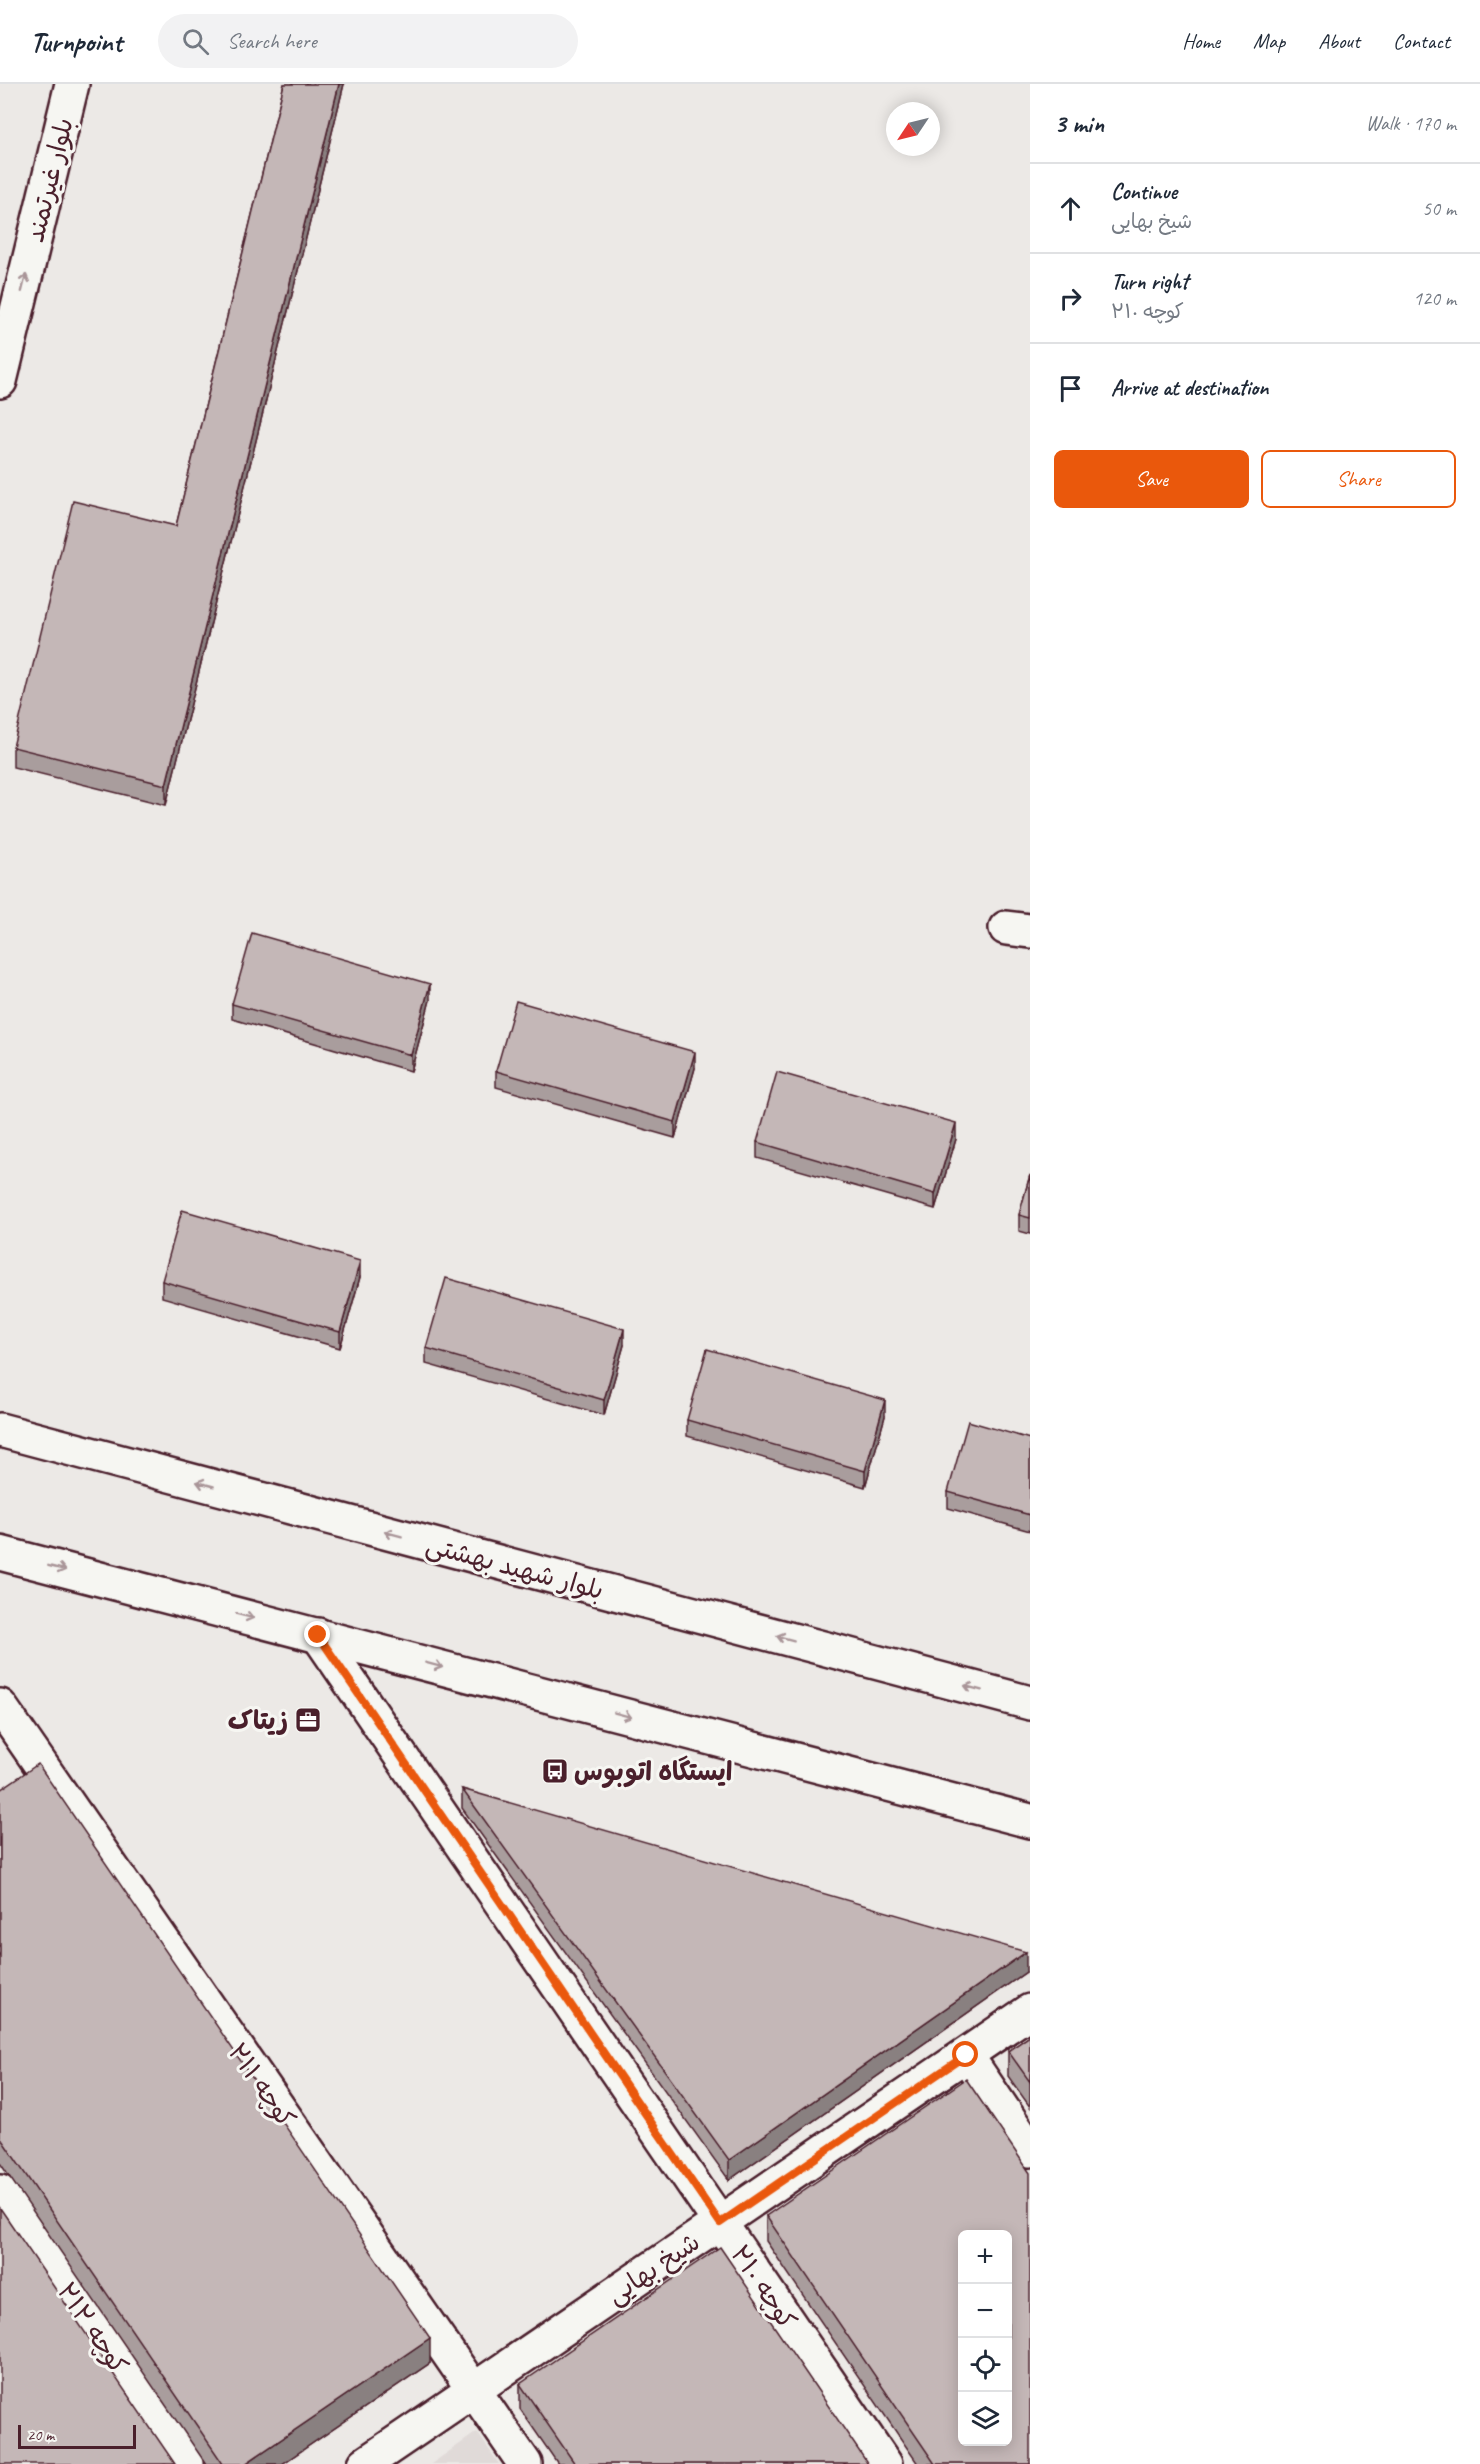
<!DOCTYPE html>
<html lang="en">
<head>
<meta charset="utf-8">
<style>
	body { margin:0; font-family:Caveat,"Playpen Sans Arabic",sans-serif; background:#f2f2f3; color:#1f2937 }
	.controls { position:absolute; right:18px; bottom:18px; display:grid; overflow:hidden; border-radius:9px; box-shadow:0 3px 15px #0003 }
	.controls button { width:54px; height:54px; display:grid; place-items:center; padding:0; border:0; border-bottom:2px solid #e0e1e3; background:#fff; color:#1f2937; font:30px sans-serif }
	.compass { position:absolute; left:886px; top:18px; width:54px; height:54px; border-radius:50%; background:#fff; box-shadow:0 3px 15px #0003; rotate:235deg }
	.scale { position:absolute; left:18px; bottom:15px; width:118px; box-sizing:border-box; padding-left:6px; border:3px solid #4a1f2b; border-top:0; font-size:16px; line-height:21px; white-space:nowrap; color:#4a1f2b; -webkit-text-stroke:4px #f6f6f2; paint-order:stroke }
	.stop { position:absolute; width:18px; height:18px; margin:-14px; border:4px solid #ea580c; border-radius:50%; background:#fff }
	.stop.end { background:#ea580c; border-color:#fff; box-shadow:0 2px 6px #0008 }
	.list { margin:0; padding:0; list-style:none }
	h2 { display:flex; justify-content:space-between; align-items:center; height:78px; margin:0; padding:0 24px; font-size:26px }
	h2 small { font-size:20px; font-weight:400; color:#747a83 }
	.list li { display:grid; grid-template-columns:39px 1fr auto; gap:18px; align-items:center; box-sizing:border-box; height:90px; padding:0 24px; border-top:2px solid #e0e1e3 }
	.list b { display:block; font-size:22px; white-space:nowrap }
	.list p { margin:0; font-size:20px; white-space:nowrap; color:#747a83 }
	.list em { font-size:20px; font-style:normal; color:#747a83 }
	.actions { display:flex; gap:12px; padding:18px 24px }
	.actions a { flex:1; padding:14px 0; border:2px solid #ea580c; border-radius:9px; text-align:center; font-size:21px; color:#ea580c }
	.actions .main { background:#ea580c; color:#fff }
	.icon { flex:none; width:33px; height:33px; fill:none; stroke:currentColor; stroke-width:2; stroke-linecap:round; stroke-linejoin:round }
	.map { position:relative; flex:none; width:1030px; height:2380px; overflow:hidden }
	header { display:flex; align-items:center; gap:36px; box-sizing:border-box; height:84px; padding:0 30px; background:#fff; border-bottom:2px solid #e0e1e3 }
	header strong { font-size:28px }
	nav { display:flex; gap:33px; margin-inline-start:auto; font-size:21px }
	.search { width:420px; height:54px; background:#f2f2f3; display:flex; align-items:center; gap:15px; box-sizing:border-box; padding:0 21px; border-radius:33px; color:#747a83; font-size:22px }
	main { display:flex }
	aside { flex:1; background:#fff }
	.map>svg:first-child { display:block }
	.built { fill:#e0dad8 }
	.lines { fill:none; stroke-linecap:round; stroke-linejoin:round }
	.minor-casing { stroke:#4a1f2b; stroke-width:38 }
	.major-casing { stroke:#4a1f2b; stroke-width:38 }
	.minor { stroke:#f6f6f2; stroke-width:33 }
	.major { stroke:#f6f6f2; stroke-width:33 }
	.wall { fill:#a99d9d; stroke:#4a1f2b; stroke-width:1.5 }
	.shaded-wall { fill:#898080; stroke:#4a1f2b; stroke-width:1.5 }
	.building { fill:#c4b7b7; stroke:#4a1f2b; stroke-width:1.5; fill-rule:evenodd }
	.oneway { stroke:#a99598 }
	.route { stroke:#ea580c; stroke-width:8 }
	.labels { text-anchor:middle; stroke-width:6; stroke-linejoin:round; paint-order:stroke }
	.street-label { font-size:26px; fill:#4a1f2b; stroke:#f6f6f2 }
	.poi-label { font-size:26px; font-weight:bold; fill:#4a1f2b; stroke:#f6f6f2; text-anchor:end }
</style>
</head>
<body>
<header>
<strong>Turnpoint</strong>
<div class="search"><svg class="icon" aria-label="search" viewBox="0 0 24 24"><circle cx="10" cy="10" r="6"/><path d="M15 15l6 6"/></svg>Search here</div>
<nav><a>Home</a><a>Map</a><a>About</a><a>Contact</a></nav>
</header>
<main>
<div class="map">
<svg width="1030" height="2380" viewBox="0 0 1030 2380">
	<rect width="100%" height="100%" fill="#ece9e6"/>
	<filter id="ink" filterUnits="userSpaceOnUse"><feTurbulence type="fractalNoise" baseFrequency=".0167" numOctaves="2"/><feDisplacementMap in="SourceGraphic" scale="12" xChannelSelector="R" yChannelSelector="G"/><feConvolveMatrix kernelMatrix="1 2 1 2 8 2 1 2 1" color-interpolation-filters="sRGB"/></filter>
	<g filter="url(#ink)">
		<path class="built" d="M477,2348l22,32h-68z"/>
		<g class="lines">
			<defs>
				<path id="minor" d="M1006,844l24,3
					M318,1551l567,829
					M0,1622l525,758
					M966,1971l64,95
					M0,2108l186,272
					M365,2380l665,-453"/>
				<path id="major" d="M0,297l72,-297
					M0,1346l1030,273
					M0,1469l1030,268"/>
			</defs>
			<use href="#minor" class="minor-casing"/>
			<use href="#major" class="major-casing"/>
			<use href="#minor" class="minor"/>
			<use href="#major" class="major"/>
		</g>
		<path class="wall" d="M284,0h60l-178,721 -153,-38v-20l163,-221z
			M430,916l-19,71 -179,-52v-15z
			M695,984l-20,70 -179,-51v-16z
			M956,1055l-21,70 -178,-51v-16z
			M1030,1091v59l-11,-3v-16z
			M360,1193l-20,71 -178,-51v-16z
			M624,1261l-20,70 -178,-51v-16z
			M885,1332l-20,71 -178,-51v-16z
			M1030,1355v92l-82,-23v-16z
			M462,1705l564,183 -297,208 -267,-372z
			M0,1706l430,573 -148,101h-76l-206,-301z
			M1030,1952v71l-22,-31v-25z
			M766,2132l264,248h-112l-152,-223z
			M520,2300l348,80h-310l-38,-55z"/>
		<path class="shaded-wall" d="M339,0h5l-178,721v-20z
			M430,900v16l-19,71v-16z
			M695,968v16l-20,70v-16z
			M956,1039v16l-21,70v-15z
			M360,1177v16l-20,71v-16z
			M624,1245v16l-20,70v-15z
			M885,1316v16l-20,71v-16z
			M1026,1868v20l-297,208v-20z
			M430,2254v25l-148,101h-37z"/>
		<path class="building" d="M284,0h55l-173,701 -153,-38 60,-246 103,25z
			M252,849l178,51 -19,71 -179,-51z
			M516,917l179,51 -20,70 -179,-51z
			M777,988l179,51 -21,71 -178,-52z
			M1030,1091v43l-11,-3z
			M182,1126l178,51 -20,71 -178,-51z
			M446,1194l178,51 -20,71 -178,-52z
			M707,1265l178,51 -20,71 -178,-51z
			M968,1337l62,18v76l-82,-23z
			M38,1680l392,574 -185,126h-22l-223,-327v-347z
			M462,1705l564,163 -297,208z
			M1030,1952v46l-22,-31z
			M966,1995l64,94v291h-95l-169,-248zM963,2151h45v207h-45z
			M0,2124l175,256h-175z
			M720,2163l148,217h-293l-55,-80z"/>
		<defs><path id="oneway-shaft" d="M-6 0H5M1.5-3L5.5 0L1.5 3" fill="none" stroke-width="1.6" stroke-linecap="round" stroke-linejoin="round" transform="scale(1.5)"/></defs>
		<g class="oneway">
			<use href="#oneway-shaft" transform="translate(24 199) rotate(-76)"/>
			<use href="#oneway-shaft" transform="translate(205 1400) rotate(-165)"/>
			<use href="#oneway-shaft" transform="translate(393 1450) rotate(-165)"/>
			<use href="#oneway-shaft" transform="translate(57 1484) rotate(14)"/>
			<use href="#oneway-shaft" transform="translate(245 1532) rotate(14)"/>
			<use href="#oneway-shaft" transform="translate(785 1554) rotate(-165)"/>
			<use href="#oneway-shaft" transform="translate(434 1581) rotate(15)"/>
			<use href="#oneway-shaft" transform="translate(973 1604) rotate(-165)"/>
			<use href="#oneway-shaft" transform="translate(623 1631) rotate(15)"/>
		</g>
	</g>
	<g class="lines" filter="url(#ink)">
		<path class="route" d="M318,1551l402,588 246,-168"/>
	</g>
	<defs>
		<symbol id="office-square" viewBox="-11 -11 22 22"><rect x="-9" y="-9" width="18" height="18" rx="4" fill="#4a1f2b" stroke="#f6f6f2"/><path d="M-6-3h4V-5.5h4V-3h4V5H-6ZM-1-4.5V-3h2v-1.5ZM-6 0V1H6V0Z" fill="#fff"/></symbol>
		<symbol id="bus-square" viewBox="-11 -11 22 22"><rect x="-9" y="-9" width="18" height="18" rx="4" fill="#4a1f2b" stroke="#f6f6f2"/><path d="M-5-6H5V4H4V6H2V4H-2V6H-4V4H-5ZM-3.5-4V0h7V-4ZM-3.5 1.2v1.5H-2V1.2ZM2 1.2v1.5H3.5V1.2Z" fill="#fff"/></symbol>
	</defs>
	<g fill-rule="evenodd">
		<use href="#office-square" x="293" y="1621" width="30" height="30"/>
		<use href="#bus-square" x="540" y="1672" width="30" height="30"/>
	</g>
	<g class="labels">
		<g class="street-label">
			<text transform="translate(49 96) rotate(-76)" y="9">بلوار غیرتمند</text>
			<text transform="translate(515 1483) rotate(15)" y="9">بلوار شهید بهشتی</text>
			<text transform="translate(262 2001) rotate(55)" y="9">کوچه ۲۱۱</text>
			<text transform="translate(653 2184) rotate(-34)" y="9">شیخ بهایی</text>
			<text transform="translate(764 2203) rotate(56)" y="9">کوچه ۲۱۰</text>
			<text transform="translate(93 2244) rotate(56)" y="9">کوچه ۲۱۲</text>
		</g>
		<g class="poi-label">
			<text x="288" y="1645">زیتاک</text>
			<text x="574" y="1696" text-anchor="start">ایستگاه اتوبوس</text>
		</g>
	</g>
</svg>
<div class="controls">
<button>+</button>
<button>−</button>
<button><svg class="icon" aria-label="locate" viewBox="0 0 24 24"><circle cx="12" cy="12" r="6"/><path d="M12 2v4M12 18v4M2 12h4M18 12h4"/></svg></button>
<button><svg class="icon" aria-label="layers" viewBox="0 0 24 24"><path d="M12 4l9 5-9 5-9-5zM3 14l9 5 9-5"/></svg></button>
</div>
<svg class="compass" viewBox="-18 -18 36 36"><path d="M0-13l5 13h-10z" fill="#e53935"/><path d="M0 13l5-13h-10z" fill="#747a83"/></svg>
<div class="scale">20 m</div>
<div class="stop" style="left:966px;top:1971px"></div>
<div class="stop end" style="left:318px;top:1551px"></div>
</div>
<aside>
<h2>3 min<small>Walk · 170 m</small></h2>
<ul class="list">
<li><svg class="icon" aria-label="ahead" viewBox="0 0 24 24"><path d="M12 20V5M6 11l6-6 6 6"/></svg><div><b>Continue</b><p>شیخ بهایی</p></div><em>50 m</em></li>
<li><svg class="icon" aria-label="right" viewBox="0 0 24 24"><path d="M7 20v-9h11M14 6l5 5-5 5"/></svg><div><b>Turn right</b><p>کوچه ۲۱۰</p></div><em>120 m</em></li>
<li><svg class="icon" aria-label="arrive" viewBox="0 0 24 24"><path d="M6 21V4h12l-3 4 3 4H6"/></svg><div><b>Arrive at destination</b></div></li>
</ul>
<div class="actions"><a class="main">Save</a><a>Share</a></div>
</aside>
</main>
</body>
</html>
